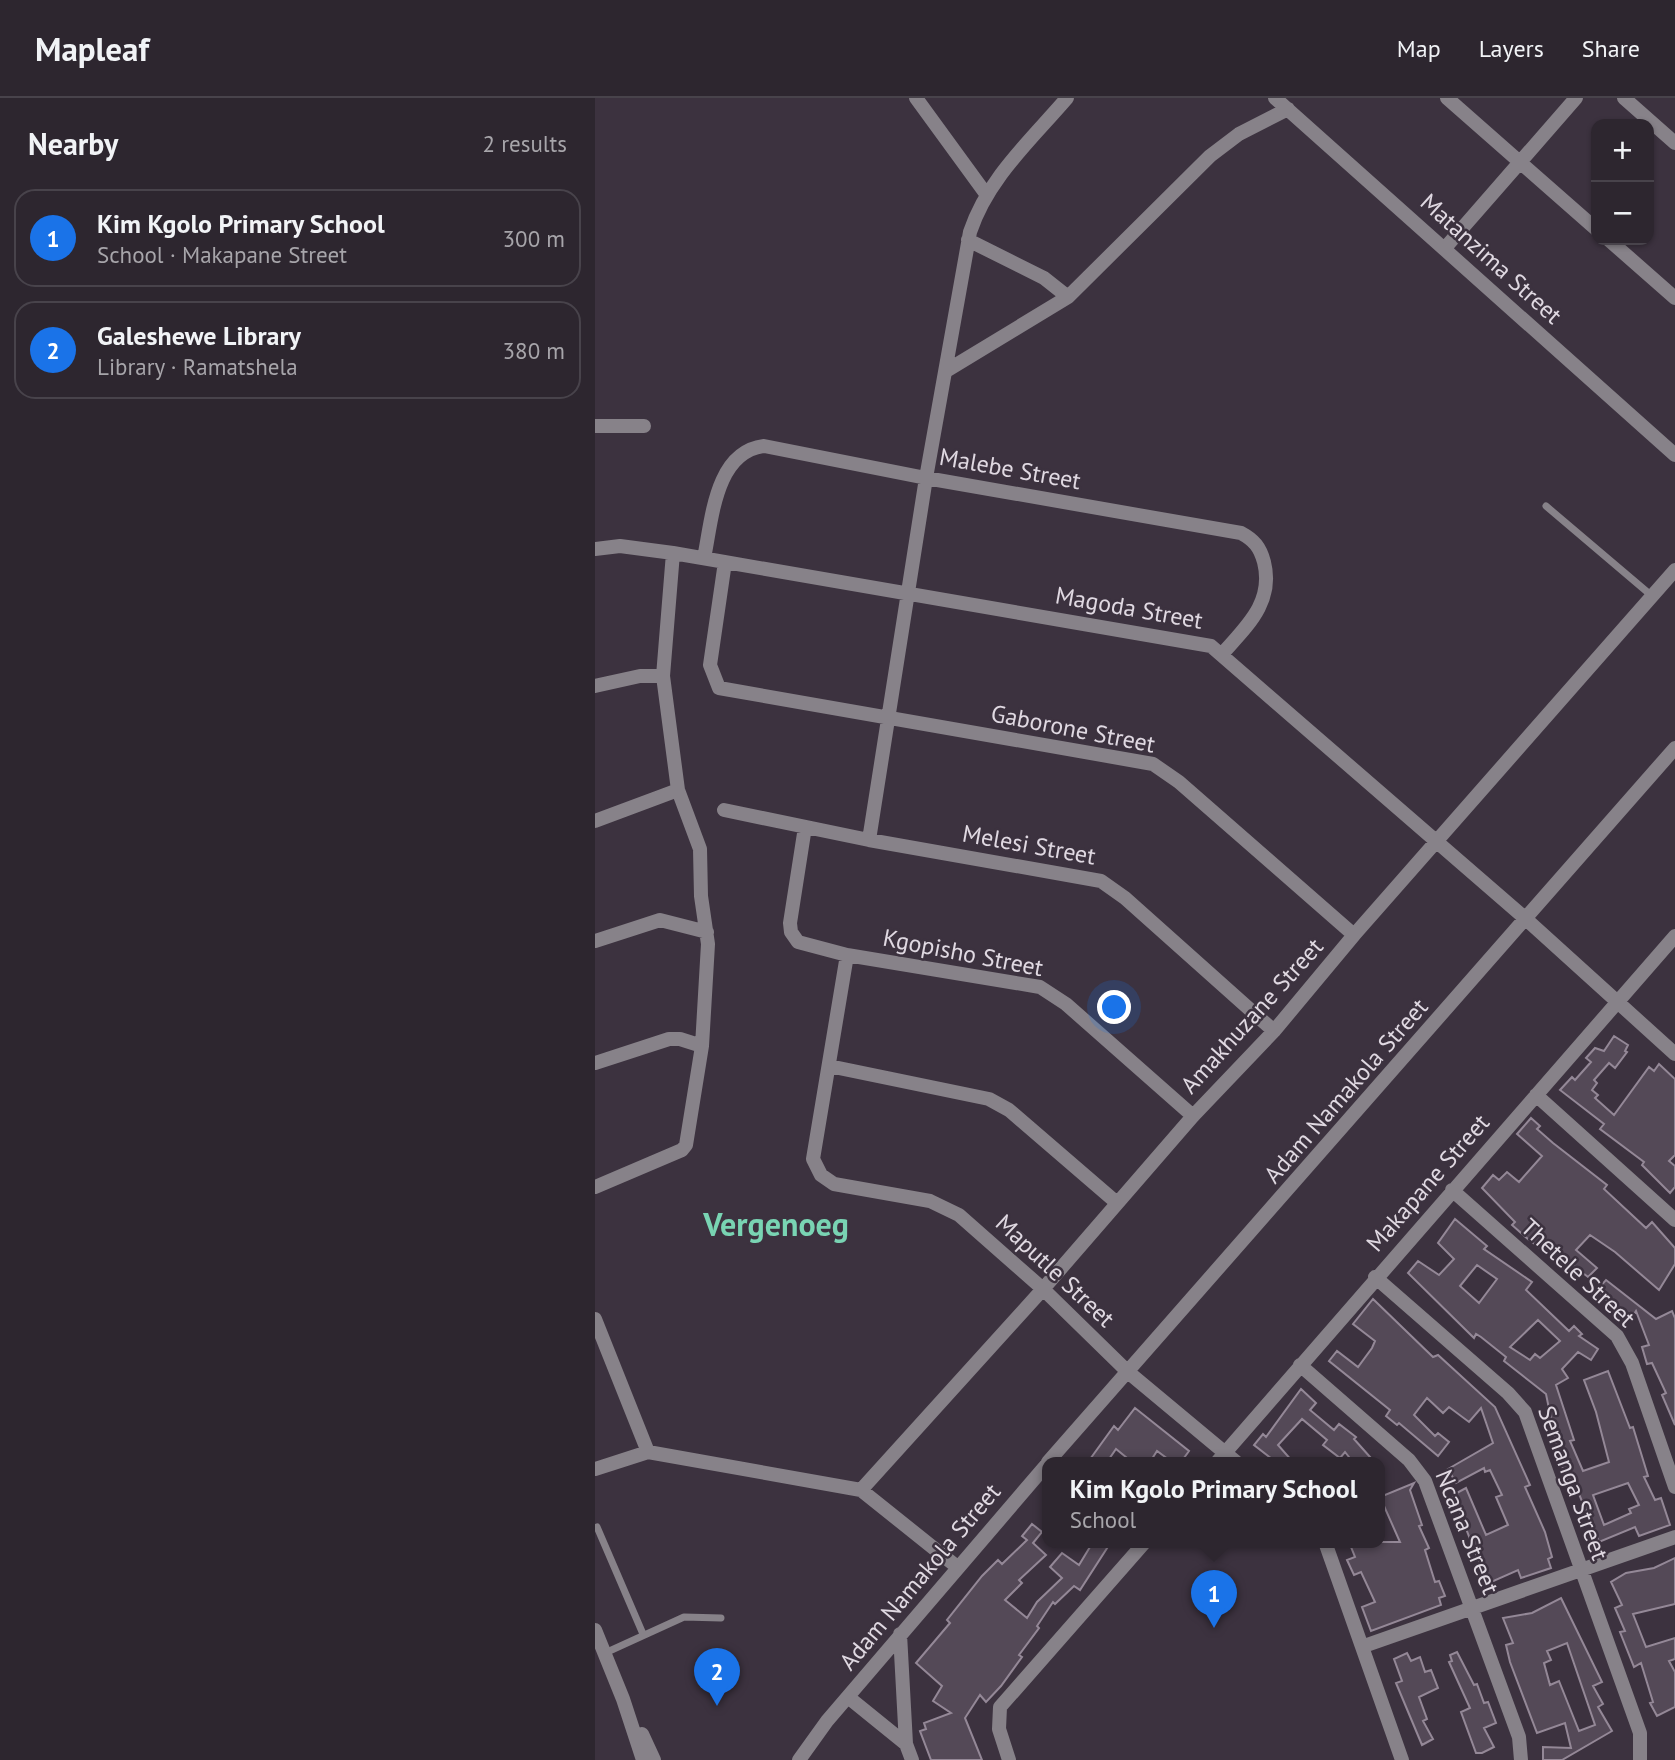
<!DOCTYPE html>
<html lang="en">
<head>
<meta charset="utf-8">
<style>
	body { margin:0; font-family:"PT Sans",sans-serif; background:#352e37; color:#f1f3f6 }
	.controls { position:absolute; right:21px; top:21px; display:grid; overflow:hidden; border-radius:14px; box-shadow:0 2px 5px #0004 }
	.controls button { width:63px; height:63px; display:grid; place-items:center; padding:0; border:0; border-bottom:2px solid #48434b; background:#2d262f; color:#f1f3f6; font:35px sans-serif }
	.you { position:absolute; left:520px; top:910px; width:24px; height:24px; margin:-18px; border:5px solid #fff; border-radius:50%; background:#1a73e8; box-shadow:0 0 0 10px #1a73e833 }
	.badge { display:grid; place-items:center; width:46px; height:46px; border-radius:50%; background:#1a73e8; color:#fff; font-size:23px; font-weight:700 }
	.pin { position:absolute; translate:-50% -58px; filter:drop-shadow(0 2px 4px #0008) }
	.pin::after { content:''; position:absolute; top:37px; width:24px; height:21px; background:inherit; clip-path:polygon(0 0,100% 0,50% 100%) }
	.popup { position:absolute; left:447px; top:1359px; width:343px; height:91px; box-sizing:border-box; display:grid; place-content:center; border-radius:14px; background:#2d262f; filter:drop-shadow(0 2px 5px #0005); font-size:23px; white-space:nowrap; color:#a7a5aa }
	.popup b { font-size:26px; color:#f1f3f6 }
	.popup::after { content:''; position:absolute; left:50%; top:100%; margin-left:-14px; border:14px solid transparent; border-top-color:#2d262f }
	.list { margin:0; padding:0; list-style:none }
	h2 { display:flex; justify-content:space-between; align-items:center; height:91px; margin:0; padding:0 28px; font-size:30px }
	h2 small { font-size:23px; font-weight:400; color:#a7a5aa }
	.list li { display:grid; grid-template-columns:46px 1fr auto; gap:21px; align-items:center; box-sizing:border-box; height:98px; margin:0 14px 14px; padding:0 14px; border:2px solid #48434b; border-radius:21px }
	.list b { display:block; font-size:26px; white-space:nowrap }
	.list p { margin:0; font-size:23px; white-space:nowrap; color:#a7a5aa }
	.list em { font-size:23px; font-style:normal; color:#a7a5aa }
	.map { position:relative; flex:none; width:1080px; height:1662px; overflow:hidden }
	header { display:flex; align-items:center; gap:42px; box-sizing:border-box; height:98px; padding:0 35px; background:#2d262f; border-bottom:2px solid #48434b }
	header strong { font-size:33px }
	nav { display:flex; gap:38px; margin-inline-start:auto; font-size:24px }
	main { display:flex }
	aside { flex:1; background:#2d262f }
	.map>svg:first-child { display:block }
	.building { fill:#544957; stroke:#948897; stroke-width:2; fill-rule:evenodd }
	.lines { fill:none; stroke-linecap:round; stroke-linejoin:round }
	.lane { stroke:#878289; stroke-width:7 }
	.street { stroke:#878289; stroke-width:14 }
	.labels { text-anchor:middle; stroke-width:5; stroke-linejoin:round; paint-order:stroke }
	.street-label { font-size:24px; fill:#e0d9e2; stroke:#3c323f }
	.district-label { font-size:32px; font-weight:bold; fill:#79d4b3; stroke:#3c323f }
</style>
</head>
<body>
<header>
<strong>Mapleaf</strong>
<nav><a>Map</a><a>Layers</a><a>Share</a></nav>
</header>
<main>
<aside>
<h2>Nearby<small>2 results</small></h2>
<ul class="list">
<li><span class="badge">1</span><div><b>Kim Kgolo Primary School</b><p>School · Makapane Street</p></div><em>300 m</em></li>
<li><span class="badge">2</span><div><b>Galeshewe Library</b><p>Library · Ramatshela</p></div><em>380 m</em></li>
</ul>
</aside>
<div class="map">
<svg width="1080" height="1662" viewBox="0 0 1080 1662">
	<rect width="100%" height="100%" fill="#3c323f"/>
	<path class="building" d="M1019,938l14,9 -3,6 2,1 -12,16 -6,-5 -15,17 3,3 -5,7 6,5 -3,3 19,17 35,-48 5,4 5,-7 16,15v76l-6,6 6,5v21l-5,6 -28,-28 2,-3 -44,-33 4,-5 -44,-34 12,-13 3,3 16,-18 -5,-4 9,-10 9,3z
		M936,1020l9,8 -3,3 16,14 54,42 -3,4 42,39 6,-6 23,26v16l-16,26 -44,-38 -25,-17 -14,15 21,18 -9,9 -33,-26 -4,5 -22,-16 -17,-15 3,-3 -33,-34 11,-13 6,5 8,-8 12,10 23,-26 -25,-22z
		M860,1121l32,27 -3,3 48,33 -6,8 43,41 5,-5 8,8 -3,2 19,13 -7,11 -13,-8 -16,17 6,9 -12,7 18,55 -4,1 13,30 26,-9 -13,-50 -12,-32 24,-9 22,57 3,-1 15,49 -4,1 11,23 6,-2 9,27 -31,11 -4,-9 -36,15 -20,-48 -6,2 -14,-38 -13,-64 -42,-33 2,-4 -25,-20 -5,-3 -2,4 -66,-65 10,-12 21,14 15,-16 -16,-16zM882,1167l20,14 -18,24 -19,-17zM943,1222l22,21 -20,17 -5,-4 -5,6 -20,-13zM1033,1385l11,22 -10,4 2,4 -27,12 -11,-30z
		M1011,1182l50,39 16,-8 3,7v107l-13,-30 4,-2 -14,-30 -5,1 -5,-17 7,-2 -13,-34 -5,8 -16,-10 -18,-19z
		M778,1201l60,58 5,-2 57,52 35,78 -5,2 20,45 7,25 -4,2 3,9 -30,10 -3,-8 -29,13 -12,-26 -24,-62 13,-7 20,47 22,-10 -12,-28 6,-2 -12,-25 -5,2 -1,-4 -28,15 -8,-14 45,-26 -12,-35 -12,14 -20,-15 -6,6 -16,-15 -13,17 21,21 3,-3 11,9 -11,14 -39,-33 -2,2 -11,-9 4,-6 -61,-49 8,-10 21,16 14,-19 3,-7 -22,-17z
		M706,1291l15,14 -6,7 24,20 5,-6 17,13 -2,2 16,18 -6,5h-11l-8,-10 -5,6 -17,-13 4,-5 -25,-21 -24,26 15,17h-17l-22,-17 9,-11 3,3z
		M540,1310l54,43 -8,11h-9l-15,-11 -7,11h-18l-16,-13 -9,13h-19l26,-36 4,4z
		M819,1385l-4,7 12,35 -3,1 10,22 -4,2 10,32 4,-1 6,15 -6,2 2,7 -70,26 -9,-24 13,-5 -14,-30 -7,3 -7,-15 8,-3 -6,-15h51l-20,-45z
		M437,1426l10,8 -9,11 13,12 -27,25 3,3 -17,17 22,18 10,-16 25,-24 -12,-11 12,-14 17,12 14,-23h18l-31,48 -6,-4 -19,18 -2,-2 -16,24 2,2 -20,27 3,2 -21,29 -15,16 -6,-7 -15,23 17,42h-51l-11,-29 6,-2 -2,-6 27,-10 -18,-12 9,-15 -26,-23 34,-40 -3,-3 35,-44 16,-16 4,4 25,-24 -5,-4z
		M1080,1460v46l-42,10 13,33 29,-9v21l-6,2 6,11v35l-18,9 -7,-13 3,-1 -12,-39 -7,4 -14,-35 5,-1 -10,-23 7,-3 -11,-23 15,-9 28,-5z
		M966,1500l41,84 -9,4 10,18 -5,3 14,24 -50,29h-19v-13l28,1 -6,-25 -28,10 -27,-71 -4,-17 7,-2 -10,-25 29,-5zM972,1545l28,82 -16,6 -20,-50 -9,4 -6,-22 7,-3 -4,-9z
		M862,1554l17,33 3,-1 7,19 4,-1 8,21 -12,5 10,19 -12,6h-6l-15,-41 9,-4 -21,-46 3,-1 -2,-6z
		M812,1555l4,8 9,-4 5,15 6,-2 7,18 -19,9 8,22 -4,2 10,18 -11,6 -26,-62 6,-2 -8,-22z"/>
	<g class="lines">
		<path class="lane" d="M951,408l106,90
			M2,1429l46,107
			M10,1555l79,-36 37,1"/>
		<path class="street" d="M321,0l70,96
			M680,0l400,357
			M852,0l149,131
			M1029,0l51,45
			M373,142l76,38 24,19
			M1014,142l66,58
			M850,150l131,-150
			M351,273l122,-74 142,-141 29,-22 49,-25
			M0,328h49
			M0,451l25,-3 53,7 538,93 316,274 148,134
			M109,460c8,-38 11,-106 60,-112l162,32 315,55c13,7 19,14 23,29 10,40 -17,64 -41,91
			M130,464l-15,103 9,23 434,76 26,18 175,153
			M0,588l45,-10h23
			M129,712l145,30 232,41 24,17 149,133
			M0,723l83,-31
			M210,729l-15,96 1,9 7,10 49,13 193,32 26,17 127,112
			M274,742l57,-362 44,-246c18,-54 61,-92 97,-134
			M0,843l65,-21 47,12
			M252,857l-34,204 8,16 13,9 96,17 29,14 84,74 85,83 108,90
			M0,965l74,-24h11l22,7
			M234,968l160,33 20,11 108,93
			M941,997l139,125
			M0,1089l87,-37 4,-5 16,-99 6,-102 -7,-48 -1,-47 -22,-59 -15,-114 10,-123
			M857,1092l165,146 15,27 43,124
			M780,1179l133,116 17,19 115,321v27
			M0,1221l53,133
			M705,1267l109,95 16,21 94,256 2,23
			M453,1364l627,-714
			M622,1364l458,-526
			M0,1371l53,-17 213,38 95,76
			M266,1392l182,-201 150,-173 81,-85 80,-96 321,-365
			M730,1444l77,218
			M0,1532l28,69 20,61
			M305,1536l6,110
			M769,1548l311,-109
			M253,1599l58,47 6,16
			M47,1636l12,26
			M204,1662l28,-39 221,-258
			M414,1662l-10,-31 1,-22 145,-165"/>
	</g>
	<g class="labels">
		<g class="street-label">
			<text transform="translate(896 161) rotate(42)" y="8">Matanzima Street</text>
			<text transform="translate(415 371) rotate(10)" y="8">Malebe Street</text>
			<text transform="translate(534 510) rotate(10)" y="8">Magoda Street</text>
			<text transform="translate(478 631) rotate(11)" y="8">Gaborone Street</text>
			<text transform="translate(434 747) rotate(10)" y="8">Melesi Street</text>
			<text transform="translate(368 855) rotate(11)" y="8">Kgopisho Street</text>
			<text transform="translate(657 918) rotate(-48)" y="8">Amakhuzane Street</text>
			<text transform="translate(751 993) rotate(-49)" y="8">Adam Namakola Street</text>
			<text transform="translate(833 1085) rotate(-49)" y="8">Makapane Street</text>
			<text transform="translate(460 1173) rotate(43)" y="8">Maputle Street</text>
			<text transform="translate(983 1175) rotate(43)" y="8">Thetele Street</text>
			<text transform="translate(978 1385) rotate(70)" y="8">Semanga Street</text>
			<text transform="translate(872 1434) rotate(68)" y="8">Ncana Street</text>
			<text transform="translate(325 1479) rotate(-50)" y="8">Adam Namakola Street</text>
		</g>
		<g class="district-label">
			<text x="181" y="1138">Vergenoeg</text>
		</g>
	</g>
</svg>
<div class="controls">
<button>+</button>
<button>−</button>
</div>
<div class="you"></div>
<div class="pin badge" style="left:619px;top:1530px">1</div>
<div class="popup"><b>Kim Kgolo Primary School</b>School</div>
<div class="pin badge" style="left:122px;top:1608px">2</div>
</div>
</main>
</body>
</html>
